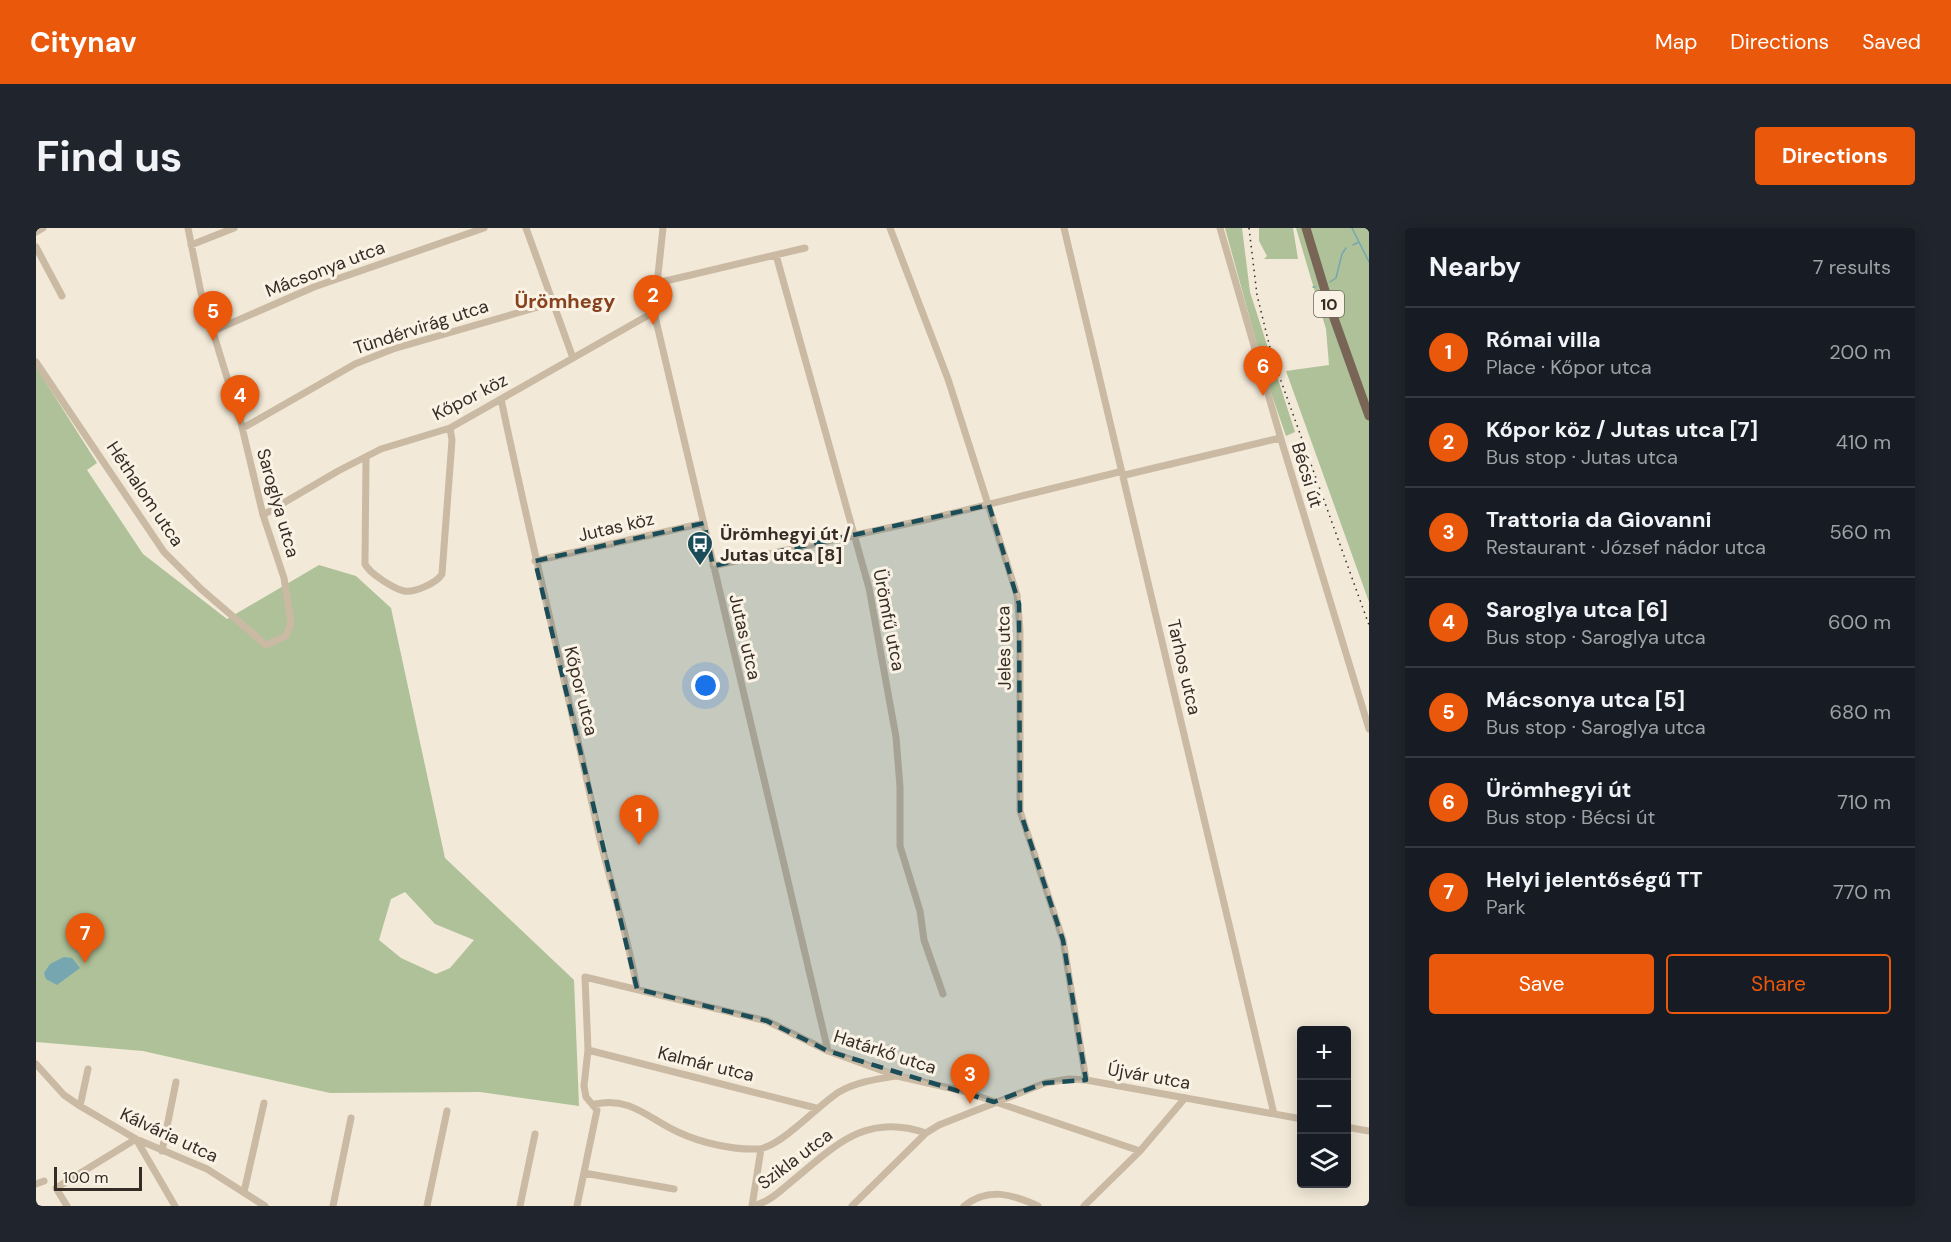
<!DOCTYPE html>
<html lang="en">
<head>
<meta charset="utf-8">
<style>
	body { margin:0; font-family:"DM Sans",sans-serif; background:#20242c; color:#f1f3f6 }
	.controls { position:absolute; right:18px; bottom:18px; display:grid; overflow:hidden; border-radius:6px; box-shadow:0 3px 15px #0003 }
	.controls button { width:54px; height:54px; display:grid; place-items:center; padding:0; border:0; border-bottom:2px solid #363941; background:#171b24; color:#f1f3f6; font:30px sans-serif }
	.scale { position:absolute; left:18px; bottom:15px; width:88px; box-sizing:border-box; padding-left:6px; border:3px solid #352c26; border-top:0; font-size:16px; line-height:21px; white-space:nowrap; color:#352c26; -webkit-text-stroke:4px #faf2e4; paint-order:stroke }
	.you { position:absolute; left:670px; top:458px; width:21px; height:21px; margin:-15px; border:4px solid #fff; border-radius:50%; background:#1a73e8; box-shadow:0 0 0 9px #1a73e833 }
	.badge { display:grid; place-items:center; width:39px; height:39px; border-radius:50%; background:#ea580c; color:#fff; font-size:20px; font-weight:700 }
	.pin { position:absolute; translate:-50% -50px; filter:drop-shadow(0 2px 3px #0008) }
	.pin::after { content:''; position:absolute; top:32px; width:21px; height:18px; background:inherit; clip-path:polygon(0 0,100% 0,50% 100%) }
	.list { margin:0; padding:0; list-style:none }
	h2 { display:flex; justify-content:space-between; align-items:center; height:78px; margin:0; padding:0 24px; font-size:26px }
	h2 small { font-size:20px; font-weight:400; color:#9ea1a6 }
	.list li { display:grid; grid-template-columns:39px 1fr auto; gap:18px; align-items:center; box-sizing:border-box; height:90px; padding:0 24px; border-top:2px solid #363941 }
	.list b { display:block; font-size:22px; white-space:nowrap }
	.list p { margin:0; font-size:20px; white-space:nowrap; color:#9ea1a6 }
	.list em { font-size:20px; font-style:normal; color:#9ea1a6 }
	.actions { display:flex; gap:12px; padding:18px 24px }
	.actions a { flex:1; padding:14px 0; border:2px solid #ea580c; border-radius:6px; text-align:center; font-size:21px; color:#ea580c }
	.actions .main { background:#ea580c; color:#fff }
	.icon { flex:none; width:33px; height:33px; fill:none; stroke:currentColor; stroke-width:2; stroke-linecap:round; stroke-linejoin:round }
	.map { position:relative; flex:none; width:1333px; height:978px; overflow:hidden; border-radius:6px }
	header { display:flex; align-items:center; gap:36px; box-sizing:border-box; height:84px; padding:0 30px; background:#ea580c; color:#fff }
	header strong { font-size:28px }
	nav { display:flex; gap:33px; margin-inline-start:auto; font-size:21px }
	.intro { display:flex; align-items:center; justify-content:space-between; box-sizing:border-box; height:144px; padding:0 36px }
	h1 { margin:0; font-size:42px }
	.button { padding:15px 27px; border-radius:6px; background:#ea580c; color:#fff; font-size:21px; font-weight:700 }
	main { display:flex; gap:36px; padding:0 36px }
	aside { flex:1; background:#171b24; border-radius:6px; box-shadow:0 3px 15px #0003 }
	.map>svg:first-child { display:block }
	.green { fill:#afc198; fill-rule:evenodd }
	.water { fill:#76a7b0 }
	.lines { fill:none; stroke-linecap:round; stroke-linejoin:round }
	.stream { stroke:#76a7b0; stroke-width:1.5 }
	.minor { stroke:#cabaa4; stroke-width:7 }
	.major { stroke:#786556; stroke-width:9 }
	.rail { stroke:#352c26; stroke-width:1.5; stroke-dasharray:1.5 4.5; stroke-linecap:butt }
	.marked { fill:#1a4d58; fill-opacity:0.2; stroke:#1a4d58; stroke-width:4.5; stroke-dasharray:12 8; stroke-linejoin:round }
	.labels { text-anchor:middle; stroke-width:6; stroke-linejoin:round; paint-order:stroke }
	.shield { fill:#faf2e4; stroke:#70675f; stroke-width:1.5 }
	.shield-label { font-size:16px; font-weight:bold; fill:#352c26 }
	.street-label { font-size:18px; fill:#352c26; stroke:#faf2e4 }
	.poi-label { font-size:18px; font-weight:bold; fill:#352c26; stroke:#faf2e4; text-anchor:start }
	.neighbourhood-label { font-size:20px; font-weight:bold; fill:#87411c; stroke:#faf2e4 }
</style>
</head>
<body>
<header>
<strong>Citynav</strong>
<nav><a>Map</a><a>Directions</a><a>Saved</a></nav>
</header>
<div class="intro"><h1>Find us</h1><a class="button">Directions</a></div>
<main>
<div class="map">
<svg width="1333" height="978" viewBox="0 0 1333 978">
	<rect width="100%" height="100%" fill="#f2e9d8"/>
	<path class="green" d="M1189,0h17l8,64 45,140 -9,4 -19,-55z
		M1223,0h34l5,31h-34l3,-3 -8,-15z
		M1260,0h73v374l-83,-231 43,-6 -3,-36z
		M0,139l61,96 -10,7 56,84 84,65 92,-54 37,11 35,32 54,250 129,122 5,126 -99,-14 -150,1 -187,-42 -107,-9zM369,664l30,32 39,16 -24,28 -14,6 -35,-16 -22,-18 12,-41z"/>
	<path class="water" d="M28,729l8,1 8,10 -23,17 -11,-6 -2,-6 6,-9z"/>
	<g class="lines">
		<path class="stream" d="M1316,0l17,34
			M1317,17l6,-3
			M1294,54l6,-4 6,-24 4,-6
			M1277,59h2"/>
		<path class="minor" d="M490,0l47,130
			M627,0l-9,84 174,739
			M854,0l58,151 69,216 3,35v181l43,129 23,140
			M1028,0l210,886
			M1184,0l63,218 86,283
			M0,4l7,-4
			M155,17l43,-17
			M0,19l26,49
			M740,27l93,333 27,149 4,50v59l20,65 4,29 19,54
			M621,55l148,-35
			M177,103l101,-44 170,-59
			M0,134l128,190 37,37 65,56 20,-9 5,-13 -7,-45 -21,-63 -22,-92 -40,-130 -13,-65
			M465,171c30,143 65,285 96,427 12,55 31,108 40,163
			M207,200l112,-64 38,-15 159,-46
			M330,231l-1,105c4,9 29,25 39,27 10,2 33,-8 38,-17l10,-134 -2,-12
			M227,287l75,-44 43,-22 69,-21 204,-116
			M499,333l169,-38
			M677,338l216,-47 190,-47 6,3 155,-37
			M552,822l228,58
			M0,836l28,31 16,11 56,33 71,30 58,37
			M559,876c35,-8 54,15 83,28 23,11 55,18 80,17 22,-1 60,-44 81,-57 17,-10 38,-13 57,-16
			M44,878l8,-37
			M1310,899l23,4
			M100,911l39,67
			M126,923l14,-69
			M548,945l90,16
			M0,956l8,-3
			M208,964l20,-89
			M31,978l-11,-18 80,-49
			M297,978l18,-88
			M391,978l20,-95
			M484,978l15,-72
			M541,978l20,-96 -11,-13 -2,-11 4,-36 -3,-73 182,44 61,30 69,25 66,15 177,60
			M716,978c16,-3 27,-14 39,-24 44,-36 74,-70 135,-49
			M716,978l9,-57
			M816,978l74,-73 13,-8 106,-42 24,-4 17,1 216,39
			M928,978c24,-19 48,-12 74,0
			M1048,978l56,-55 45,-53"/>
		<path class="major" d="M1270,0l24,79 39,109"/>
		<path class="rail" d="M1213,0l8,67 15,61 97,269"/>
	</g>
	<path class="marked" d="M953,277l30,99 1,207 43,129 23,140 -41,3 -51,19 -166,-51 -61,-30 -130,-32 -102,-428 169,-38 9,43z"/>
	<defs>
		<symbol id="bus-pin" viewBox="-11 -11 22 30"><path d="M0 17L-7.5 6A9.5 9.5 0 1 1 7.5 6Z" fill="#1a4d58" stroke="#faf2e4"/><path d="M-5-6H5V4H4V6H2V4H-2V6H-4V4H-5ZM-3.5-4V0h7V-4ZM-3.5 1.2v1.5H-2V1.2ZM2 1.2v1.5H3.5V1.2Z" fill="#fff"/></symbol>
	</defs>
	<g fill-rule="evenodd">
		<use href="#bus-pin" x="649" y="301" width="30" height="40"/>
	</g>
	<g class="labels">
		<rect class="shield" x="1278" y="63" width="30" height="26" rx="4.5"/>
		<g class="shield-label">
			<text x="1293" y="82">10</text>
		</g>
		<g class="street-label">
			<text transform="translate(289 41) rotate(-21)" y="6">Mácsonya utca</text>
			<text transform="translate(385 99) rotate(-18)" y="6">Tündérvirág utca</text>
			<text transform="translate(434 169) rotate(-27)" y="6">Kőpor köz</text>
			<text transform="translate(1271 247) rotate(73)" y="6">Bécsi út</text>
			<text transform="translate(109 266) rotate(56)" y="6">Héthalom utca</text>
			<text transform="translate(242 275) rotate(74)" y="6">Saroglya utca</text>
			<text transform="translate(580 299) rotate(-13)" y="6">Jutas köz</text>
			<text transform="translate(853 392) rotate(79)" y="6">Ürömfű utca</text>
			<text transform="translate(709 409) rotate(77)" y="6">Jutas utca</text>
			<text transform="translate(968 420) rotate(-91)" y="6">Jeles utca</text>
			<text transform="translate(1148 439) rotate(77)" y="6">Tarhos utca</text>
			<text transform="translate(545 463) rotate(76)" y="6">Kőpor utca</text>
			<text transform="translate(849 824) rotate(18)" y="6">Határkő utca</text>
			<text transform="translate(670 836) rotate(14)" y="6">Kalmár utca</text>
			<text transform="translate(1113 848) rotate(10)" y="6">Újvár utca</text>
			<text transform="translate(133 907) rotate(25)" y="6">Kálvária utca</text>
			<text transform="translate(759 931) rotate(-37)" y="6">Szikla utca</text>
		</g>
		<g class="poi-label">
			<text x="684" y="312">Ürömhegyi út /<tspan x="684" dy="21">Jutas utca [8]</tspan></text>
		</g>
		<g class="neighbourhood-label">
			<text x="529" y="80">Ürömhegy</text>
		</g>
	</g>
</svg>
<div class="controls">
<button>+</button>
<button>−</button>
<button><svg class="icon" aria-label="layers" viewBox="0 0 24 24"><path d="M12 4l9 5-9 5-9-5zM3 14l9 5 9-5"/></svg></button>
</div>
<div class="scale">100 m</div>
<div class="you"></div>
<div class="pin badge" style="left:603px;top:617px">1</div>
<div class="pin badge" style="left:617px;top:97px">2</div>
<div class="pin badge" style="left:934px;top:876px">3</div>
<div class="pin badge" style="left:204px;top:197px">4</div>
<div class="pin badge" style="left:177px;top:113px">5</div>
<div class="pin badge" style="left:1227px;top:168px">6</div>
<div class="pin badge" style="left:49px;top:735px">7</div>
</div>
<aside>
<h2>Nearby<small>7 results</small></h2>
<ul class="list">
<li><span class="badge">1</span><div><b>Római villa</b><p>Place · Kőpor utca</p></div><em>200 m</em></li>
<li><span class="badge">2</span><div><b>Kőpor köz / Jutas utca [7]</b><p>Bus stop · Jutas utca</p></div><em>410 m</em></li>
<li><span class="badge">3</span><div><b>Trattoria da Giovanni</b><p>Restaurant · József nádor utca</p></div><em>560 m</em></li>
<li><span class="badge">4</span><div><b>Saroglya utca [6]</b><p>Bus stop · Saroglya utca</p></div><em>600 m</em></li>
<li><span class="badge">5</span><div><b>Mácsonya utca [5]</b><p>Bus stop · Saroglya utca</p></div><em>680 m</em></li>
<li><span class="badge">6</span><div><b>Ürömhegyi út</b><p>Bus stop · Bécsi út</p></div><em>710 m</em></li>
<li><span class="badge">7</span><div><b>Helyi jelentőségű TT</b><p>Park</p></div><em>770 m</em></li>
</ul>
<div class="actions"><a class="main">Save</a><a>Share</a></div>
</aside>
</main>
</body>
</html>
